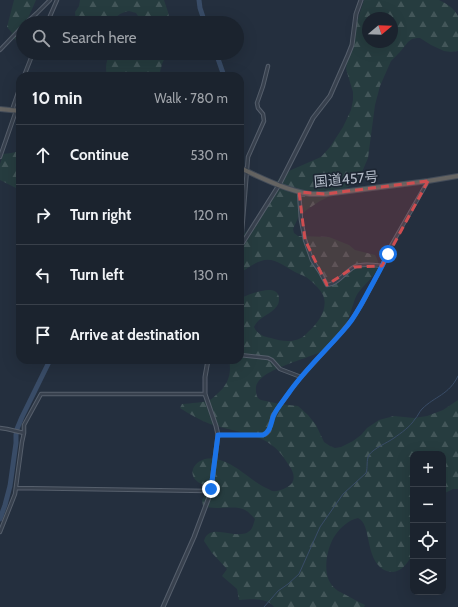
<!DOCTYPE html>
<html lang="en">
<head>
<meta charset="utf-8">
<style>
	body { margin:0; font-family:Cabin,"Noto Sans JP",sans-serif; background:#282f3a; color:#f1f3f6 }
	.controls { position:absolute; right:12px; bottom:12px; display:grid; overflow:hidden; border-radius:8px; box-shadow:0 4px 16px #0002 }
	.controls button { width:36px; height:36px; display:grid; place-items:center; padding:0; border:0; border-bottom:1px solid #39404a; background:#1b232e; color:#f1f3f6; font:20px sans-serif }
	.compass { position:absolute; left:362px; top:12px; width:36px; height:36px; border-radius:50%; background:#1b232e; box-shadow:0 4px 16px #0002; rotate:71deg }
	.stop { position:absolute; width:12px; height:12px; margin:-9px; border:3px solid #1a73e8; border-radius:50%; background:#fff }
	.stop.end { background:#1a73e8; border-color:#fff; box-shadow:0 1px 4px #0008 }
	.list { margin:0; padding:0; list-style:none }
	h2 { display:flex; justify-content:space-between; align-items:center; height:52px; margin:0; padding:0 16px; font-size:17px }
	h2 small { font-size:13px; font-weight:400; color:#a0a4aa }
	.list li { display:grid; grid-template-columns:26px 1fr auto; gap:12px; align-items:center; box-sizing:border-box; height:60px; padding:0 16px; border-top:1px solid #39404a }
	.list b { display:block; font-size:15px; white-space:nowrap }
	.list em { font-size:13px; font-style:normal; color:#a0a4aa }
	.icon { flex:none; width:22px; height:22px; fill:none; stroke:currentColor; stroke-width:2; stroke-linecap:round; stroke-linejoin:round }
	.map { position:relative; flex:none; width:458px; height:607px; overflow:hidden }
	.search { position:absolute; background:#1b232e; box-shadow:0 4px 16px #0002; left:16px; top:16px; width:228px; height:44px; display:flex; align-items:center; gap:10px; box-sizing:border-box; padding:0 14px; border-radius:22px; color:#a0a4aa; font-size:15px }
	.panel { position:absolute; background:#1b232e; box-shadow:0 4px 16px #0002; left:16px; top:72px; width:228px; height:292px; border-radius:12px }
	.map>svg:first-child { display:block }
	.forest { fill:url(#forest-firs); fill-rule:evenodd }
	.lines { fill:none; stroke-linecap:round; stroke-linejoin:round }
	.stream { stroke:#394c67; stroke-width:1 }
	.river { stroke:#394c67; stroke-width:5 }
	.minor-casing { stroke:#565f6c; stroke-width:4.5 }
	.tertiary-casing { stroke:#565f6c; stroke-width:5 }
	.trunk-casing { stroke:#434c59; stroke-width:6 }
	.minor { stroke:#38414e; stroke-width:2.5 }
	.tertiary { stroke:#38414e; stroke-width:3 }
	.trunk { stroke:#656462; stroke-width:4 }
	.route { stroke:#1a73e8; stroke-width:5 }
	.marked { fill:#ce4d50; fill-opacity:0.2; stroke:#ce4d50; stroke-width:3; stroke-dasharray:8 5; stroke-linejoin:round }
	.labels { text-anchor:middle; stroke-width:3.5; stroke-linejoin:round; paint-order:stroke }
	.street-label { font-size:14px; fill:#b4bcc9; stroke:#1d2633 }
</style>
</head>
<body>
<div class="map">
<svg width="458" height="607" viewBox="0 0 458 607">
	<defs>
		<pattern id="forest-firs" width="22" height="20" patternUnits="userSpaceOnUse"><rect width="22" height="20" fill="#263c3f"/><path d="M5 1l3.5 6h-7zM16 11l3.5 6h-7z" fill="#435659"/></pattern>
	</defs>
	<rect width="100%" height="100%" fill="#242f3e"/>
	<path class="forest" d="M14,0h22l-10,23h-3c0,7 -1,13 -7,17l-6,-3 2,-4 -5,-6z
		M80,0h84l4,12 2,11h-31l1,-4 -4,-6 -7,-2 -4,1 -5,2 -12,9h-32l-1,-11 4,-6z
		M364,0h75c8,4 15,8 19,16v35l-7,1 -7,-1 -13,-6 -11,-7h-3l-5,1 -4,3 -8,10 -9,9 -11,25 -5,19 -7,53 -6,14 -7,10 -7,5 -28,14 -12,8 -9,7 -6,13 1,4 4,3 31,1 20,8 6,5 20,5c2,4 4,7 3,12 -2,8 -15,19 -20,26 -5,8 -6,18 -10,26 -4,10 -11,21 -19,28 -14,12 -75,21 -73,43 0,5 1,8 5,10l19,4 18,2 10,9 8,10 8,17 6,4 5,2 6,-1 12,-6 8,-6 6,-7 12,-8 15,-4 20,2 13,-2 16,-6 15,-10v89h-5l-10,5v-40h-30v99c-4,8 -10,18 -20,19 -4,0 -6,-1 -9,-2 -20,-12 -12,-46 -26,-52 -9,2 -17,9 -22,16 -9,12 -14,38 -5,50 4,6 9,8 15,11 6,3 12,7 19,10l-1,2h-90c-7,-10 -24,-8 -35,-7l-2,-11 -15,-13 5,-7 -15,-16 -8,-12c5,-22 38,4 48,-13 1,-2 2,-6 3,-9 -3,-3 -6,-7 -10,-9 -11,-6 -28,1 -42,-4l-1,-6 3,-5v-5l-3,-6c-15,-6 -11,-21 3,-25 5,-1 11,0 15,1 17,5 29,19 44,27 3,1 6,3 8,4 6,1 16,-3 20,-8 4,-6 0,-14 -4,-19 -5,-8 -10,-15 -18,-20 -15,-11 -43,-14 -60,-20 -10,-4 -21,-10 -30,-16l2,-4c9,-1 20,-1 28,-4 3,-2 5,-4 7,-6 11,-9 15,-21 12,-34h11v-62c9,-3 36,-16 39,-1 0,4 0,6 -2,9 -6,9 -18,10 -23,21 3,7 10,10 17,11 10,3 20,5 30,0 2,-1 5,-4 7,-6 9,-8 21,-23 15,-37 -2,-5 -12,-15 -17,-18 -3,-2 -8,-3 -11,-5 -10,-5 -22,-16 -34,-11 -7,2 -14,8 -21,12v-31l4,-8 15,-18 14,-24 3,-9 4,-6 11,-7 30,-13 9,-10 13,-20 8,-17 2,-10v-8l-7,-23 3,-23zM368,18h24v24h-24z
		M111,53h56l-5,11 -3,12h-52c-2,-9 -1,-16 4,-23z
		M20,151v39l-20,-10v-16l3,-10 8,-1z"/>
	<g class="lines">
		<path class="stream" d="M264,607l14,-16 10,-7 11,-10 21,-47 23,-33 23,-21c2,-5 0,-13 3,-18 5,-7 18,-12 25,-17 7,-5 16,-11 21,-19 3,-3 4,-7 7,-10 13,-13 27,-14 36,-33"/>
		<path class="river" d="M199,0l1,8 5,15
			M216,53l8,23
			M0,519l5,-14 5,-19 6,-43v-8l1,-6 5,-12 28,-57"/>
		<defs>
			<path id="minor" d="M26,23l11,-10 13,-13
				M47,23l10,-23
				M0,50l23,-24
				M24,76l9,-23
				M12,110l8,-23
				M0,157l16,-46
				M299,192l2,28 4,20 7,20 8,12 7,13c11,-1 18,-13 27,-18 7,-4 20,-2 28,-1
				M241,244l7,-87 16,-36 -1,-7 -5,-6 -1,-5 6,-17 5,-20
				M240,355l28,3 4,2 8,9 21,8
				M0,428l7,1 17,4
				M218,435h45l3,-1 3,-3 4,-16 18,-25 10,-13 40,-44 12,-15 10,-16 19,-36 10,-22 36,-63
				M16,488l191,3
				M0,532l15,-38 7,-52 2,-9v-8l17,-31h164"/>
			<path id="tertiary" d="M240,247l39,-62 34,-67 17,-22 18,-41 4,-10 4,-31 5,-14
				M163,607l31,-70 15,-40 2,-8 7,-54 -2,-9 -11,-32v-17l3,-17"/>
			<path id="trunk" d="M0,109l20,2
				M240,168c22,10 45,22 70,26 5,0 10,0 15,0l103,-13 30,-5"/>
		</defs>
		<use href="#minor" class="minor-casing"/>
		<use href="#tertiary" class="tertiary-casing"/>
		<use href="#trunk" class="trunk-casing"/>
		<use href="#minor" class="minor"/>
		<use href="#tertiary" class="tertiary"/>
		<use href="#trunk" class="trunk"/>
	</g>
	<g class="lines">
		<path class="route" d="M211,489l7,-54h45c7,-3 8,-11 10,-18 3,-8 10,-16 15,-23 17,-25 40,-45 60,-69 8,-10 14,-22 20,-33 7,-13 14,-25 20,-38"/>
	</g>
	<path class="marked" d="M428,181l-46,85 -28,1 -27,18 -22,-45 -6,-48 26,2z"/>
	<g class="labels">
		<g class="street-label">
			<text transform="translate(346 179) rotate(-5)" y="5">国道457号</text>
		</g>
	</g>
</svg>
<div class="controls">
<button>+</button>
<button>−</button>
<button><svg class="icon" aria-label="locate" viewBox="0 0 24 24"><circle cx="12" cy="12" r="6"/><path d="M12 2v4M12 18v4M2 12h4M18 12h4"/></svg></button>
<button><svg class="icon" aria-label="layers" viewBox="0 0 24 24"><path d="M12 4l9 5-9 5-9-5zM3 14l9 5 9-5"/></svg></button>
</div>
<svg class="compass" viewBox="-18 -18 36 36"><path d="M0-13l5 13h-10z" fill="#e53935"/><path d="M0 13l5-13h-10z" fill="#a0a4aa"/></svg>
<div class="stop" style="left:388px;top:254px"></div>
<div class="stop end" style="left:211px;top:489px"></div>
<div class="search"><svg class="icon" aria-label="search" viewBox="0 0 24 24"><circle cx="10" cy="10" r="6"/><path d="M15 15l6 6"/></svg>Search here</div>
<section class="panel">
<h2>10 min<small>Walk · 780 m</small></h2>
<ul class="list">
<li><svg class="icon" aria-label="ahead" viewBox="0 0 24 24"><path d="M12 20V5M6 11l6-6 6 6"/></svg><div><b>Continue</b></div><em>530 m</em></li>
<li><svg class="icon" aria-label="right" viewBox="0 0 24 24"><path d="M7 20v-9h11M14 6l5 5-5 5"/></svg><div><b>Turn right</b></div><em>120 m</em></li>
<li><svg class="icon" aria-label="left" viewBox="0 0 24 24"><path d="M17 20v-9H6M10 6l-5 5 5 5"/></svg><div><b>Turn left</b></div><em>130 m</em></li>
<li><svg class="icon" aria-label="arrive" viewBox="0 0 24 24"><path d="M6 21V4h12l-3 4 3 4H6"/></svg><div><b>Arrive at destination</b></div></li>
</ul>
</section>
</div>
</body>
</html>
